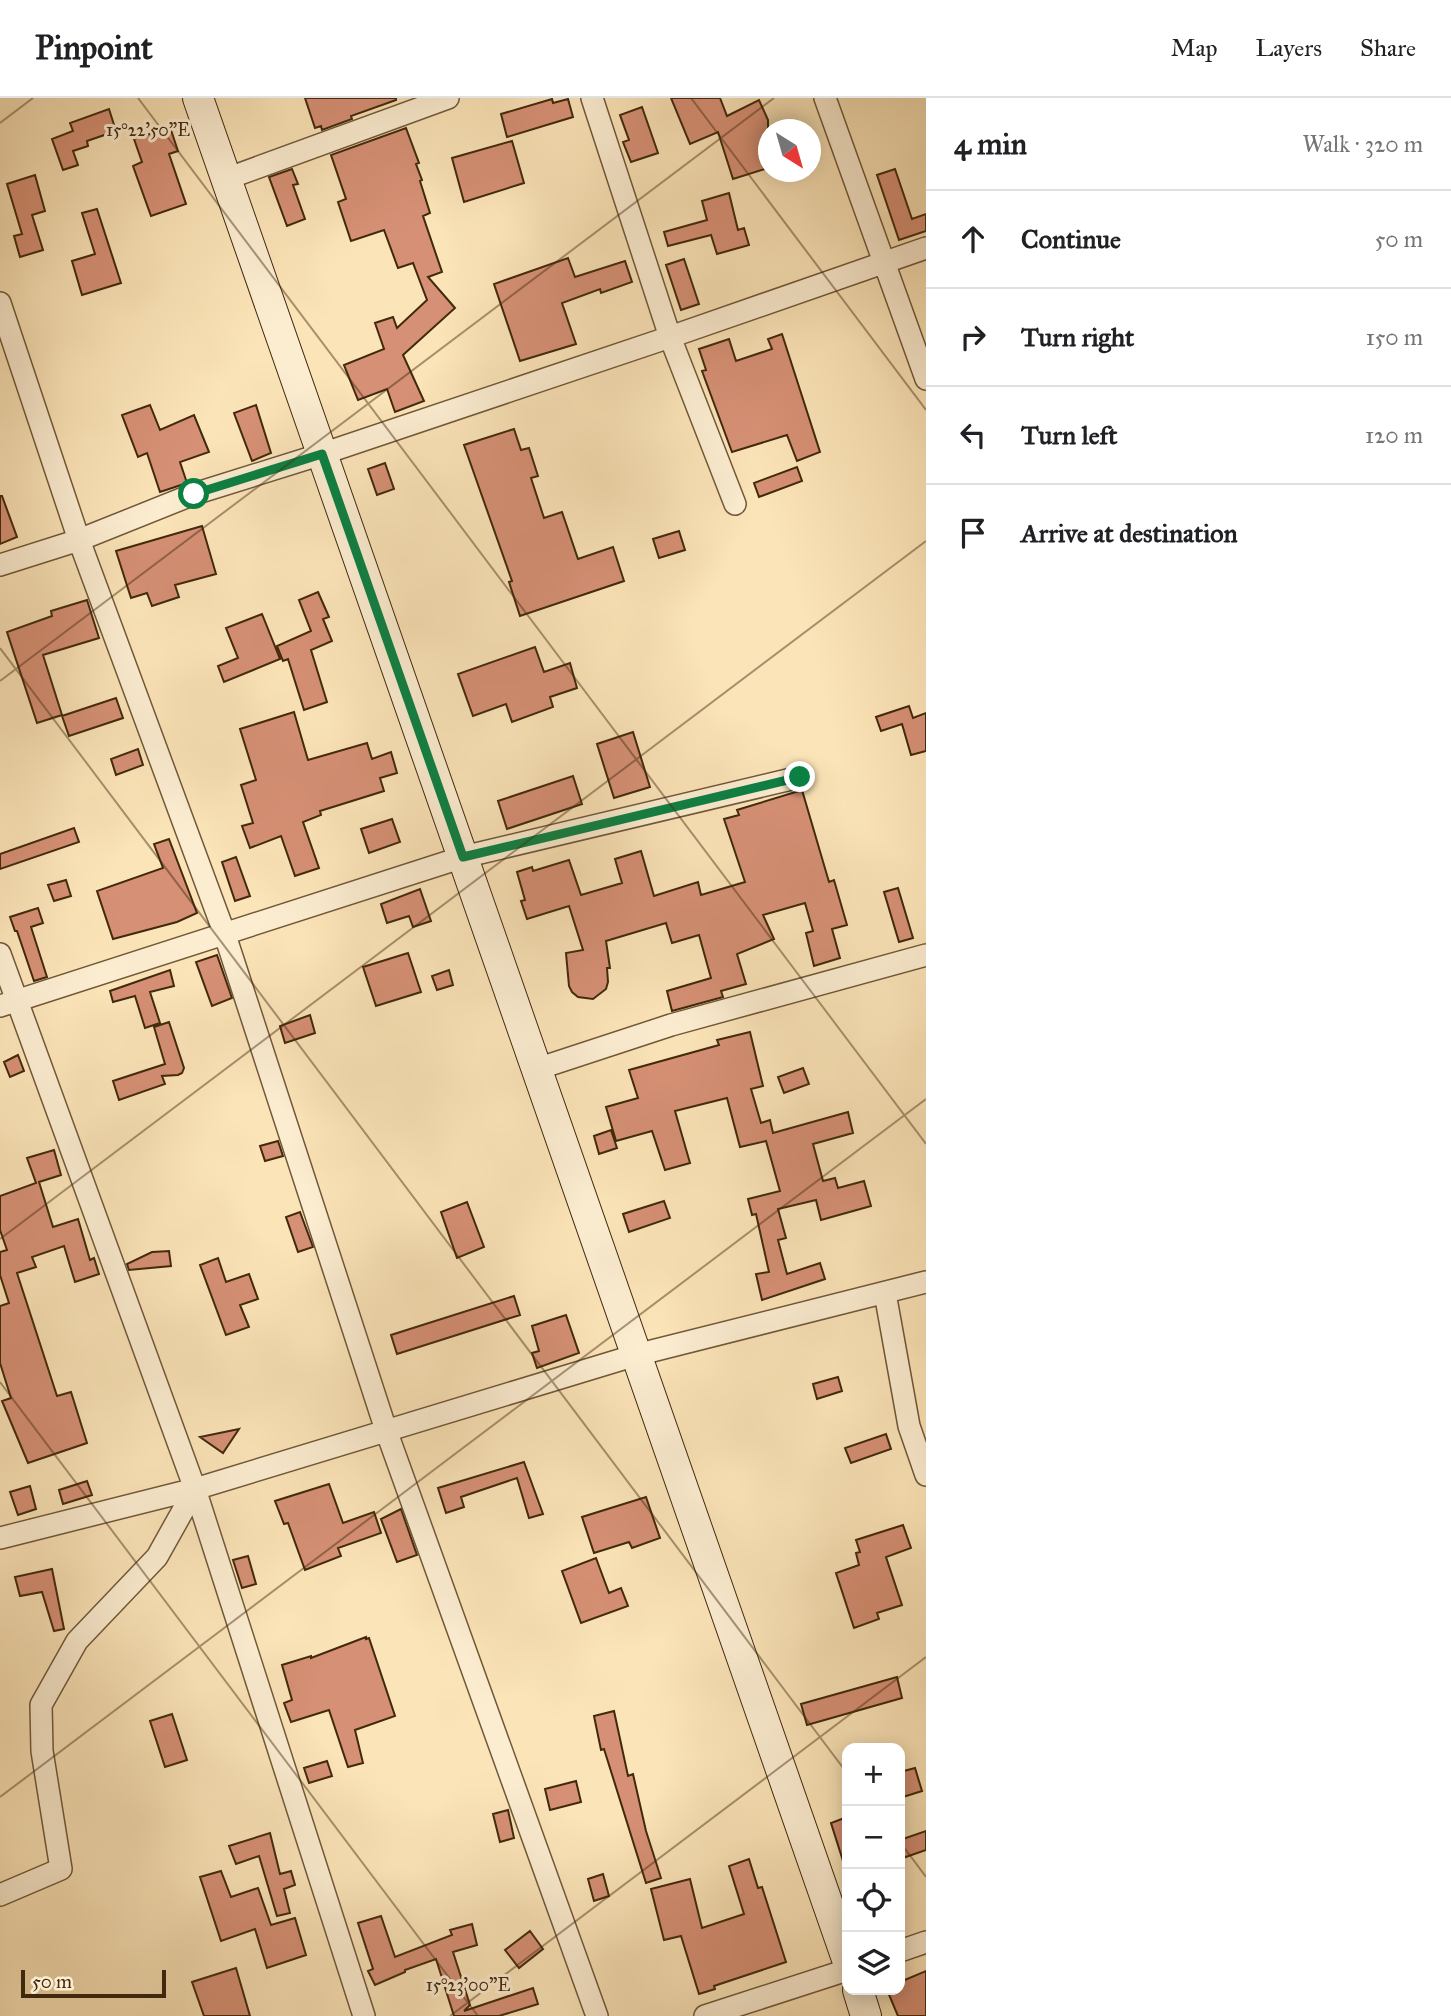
<!DOCTYPE html>
<html lang="en">
<head>
<meta charset="utf-8">
<style>
	body { margin:0; font-family:"IM FELL Great Primer",serif; background:#f6f6f6; color:#202124 }
	.controls { position:absolute; right:21px; bottom:21px; display:grid; overflow:hidden; border-radius:14px; box-shadow:0 4px 18px #0003 }
	.controls button { width:63px; height:63px; display:grid; place-items:center; padding:0; border:0; border-bottom:2px solid #e0e0e0; background:#fff; color:#202124; font:35px sans-serif }
	.compass { position:absolute; left:758px; top:21px; width:63px; height:63px; border-radius:50%; background:#fff; box-shadow:0 4px 18px #0003; rotate:143deg }
	.scale { position:absolute; left:21px; bottom:18px; width:145px; box-sizing:border-box; padding-left:7px; border:4px solid #41290d; border-top:0; font-size:19px; line-height:24px; white-space:nowrap; color:#41290d; -webkit-text-stroke:5px #fcedd1; paint-order:stroke }
	.stop { position:absolute; width:21px; height:21px; margin:-16px; border:5px solid #0b8043; border-radius:50%; background:#fff }
	.stop.end { background:#0b8043; border-color:#fff; box-shadow:0 2px 7px #0008 }
	.list { margin:0; padding:0; list-style:none }
	h2 { display:flex; justify-content:space-between; align-items:center; height:91px; margin:0; padding:0 28px; font-size:30px }
	h2 small { font-size:23px; font-weight:400; color:#757577 }
	.list li { display:grid; grid-template-columns:46px 1fr auto; gap:21px; align-items:center; box-sizing:border-box; height:98px; padding:0 28px; border-top:2px solid #e0e0e0 }
	.list b { display:block; font-size:26px; white-space:nowrap }
	.list em { font-size:23px; font-style:normal; color:#757577 }
	.icon { flex:none; width:38px; height:38px; fill:none; stroke:currentColor; stroke-width:2; stroke-linecap:round; stroke-linejoin:round }
	.map { position:relative; flex:none; width:926px; height:1918px; overflow:hidden }
	header { display:flex; align-items:center; gap:42px; box-sizing:border-box; height:98px; padding:0 35px; background:#fff; border-bottom:2px solid #e0e0e0 }
	header strong { font-size:33px }
	nav { display:flex; gap:38px; margin-inline-start:auto; font-size:24px }
	main { display:flex }
	aside { flex:1; background:#fff }
	.map>svg:first-child { display:block }
	.building { fill:#d69075; stroke:#41290d; stroke-width:2 }
	.lines { fill:none; stroke-linecap:round; stroke-linejoin:round }
	.street-casing { stroke:#705838; stroke-width:24 }
	.secondary-casing { stroke:#41290d; stroke-width:32 }
	.street { stroke:#fcedd1; stroke-width:21 }
	.secondary { stroke:#fcedd1; stroke-width:30 }
	.route { stroke:#0b8043; stroke-width:9 }
	.ticks { fill:none; stroke:#41290d; stroke-width:2; stroke-opacity:0.45 }
	.ticks-label { font-size:18px; text-anchor:middle; fill:#41290d; stroke:#fcedd1; stroke-width:6; stroke-linejoin:round; paint-order:stroke }
</style>
</head>
<body>
<header>
<strong>Pinpoint</strong>
<nav><a>Map</a><a>Layers</a><a>Share</a></nav>
</header>
<main>
<div class="map">
<svg width="926" height="1918" viewBox="0 0 926 1918">
	<rect width="100%" height="100%" fill="#fbe4b8"/>
	<filter id="stains"><feTurbulence type="fractalNoise" baseFrequency=".00286" numOctaves="4"/><feColorMatrix values="0 0 0 0 .2 0 0 0 0 .09 0 0 0 0 .02 0 0 0 .5 -.17"/></filter>
	<radialGradient id="worn" r=".72"><stop offset=".6" stop-color="#630" stop-opacity="0"/><stop offset="1" stop-color="#630" stop-opacity=".3"/></radialGradient>
	<path class="building" d="M305,0h91v2l-45,16 1,3 -30,11 -1,-4 -6,2z
		M671,0h49l7,18 32,-16 9,20v48l-35,11 -15,-47 -28,12z
		M552,1l1,4 15,-4 5,18 -66,20 -6,-23z
		M642,9l16,46 -27,9 -8,-20 6,-2 -9,-25z
		M109,11l7,22 -29,10 1,5 -15,5 5,14 -15,5 -11,-31 21,-8 -3,-8z
		M170,29l8,24 -9,3 17,50 -35,12 -18,-50 9,-4 -8,-23z
		M406,30l13,35 -3,1 6,16 -2,1 10,32 -7,3 19,56 -14,5 27,31 -52,47 21,46 -29,11 -8,-23 -29,11 -14,-35 40,-16 -9,-26 18,-6 4,11 30,-28 -14,-37 -15,5 -14,-38 -33,11 -13,-39 8,-3 -15,-44z
		M512,43l12,42 -60,19 -12,-44z
		M292,71l6,15 -5,1 12,34 -18,7 -18,-49z
		M895,71l17,50 14,-5v17l-27,9 -22,-65z
		M35,77l10,36 -13,4 11,35 -23,7 -6,-21 8,-2 -15,-50z
		M729,95l9,37 6,-2 5,17 -32,9 -6,-19 -43,11 -4,-14 43,-12 -5,-19z
		M97,111l24,74 -39,12 -10,-34 23,-7 -13,-41z
		M568,160l7,19 50,-16 7,21 -31,11 -1,-4 -38,14 14,41 -56,17 -26,-77z
		M684,161l15,45 -18,6 -15,-45z
		M782,236l38,118 -23,9 -10,-26 -55,17 -30,-81 4,-1 -7,-21 30,-10 7,22 36,-12 -4,-10z
		M150,307l10,25 34,-15 15,37 -29,10 7,21 -27,9 -13,-39 -9,4 -16,-42z
		M256,307l15,48 -19,8 -18,-48z
		M514,331l7,21 8,-2 9,28 -7,2 13,40 18,-6 16,47 35,-12 11,34 -104,35 -11,-34 3,-1 -48,-136z
		M385,365l9,26 -17,6 -9,-26z
		M797,369l5,14 -43,16 -5,-14z
		M0,398h2l15,41 -17,7z
		M202,428l14,48 -41,11 4,12 -27,9 -5,-13 -16,5 -15,-47z
		M679,433l6,19 -26,8 -6,-19z
		M318,494l11,25 -6,2 9,22 -21,9 16,52 -23,8 -16,-51 -5,2 -6,-15 34,-15 -12,-31z
		M87,502l12,38 -56,17 19,60 -25,8 -30,-91 45,-16 -1,-5z
		M262,516l18,45 -56,23 -6,-16 20,-8 -12,-30z
		M535,549l9,25 26,-9 7,25 -27,9 3,10 -41,15 -6,-18 -33,12 -15,-42z
		M116,600l7,20 -54,18 -7,-20z
		M909,608l4,12 13,-5v38l-15,4 -9,-31 -21,7 -5,-14z
		M294,614l14,48 59,-17 5,16 19,-7 6,21 -17,5 4,13 -64,20 1,4 -18,7 16,46 -24,8 -14,-40 -31,12 -8,-22 11,-3 -12,-38 15,-5 -16,-51z
		M633,634l17,55 -36,11 -17,-54z
		M138,651l5,16 -27,10 -5,-16z
		M573,678l9,28 -75,25 -9,-28z
		M802,692l27,92 5,-2 13,45 -15,4 8,29 -26,8 -8,-33 7,-2 -8,-28 -42,12 11,24 -37,15 9,30 -25,7 2,6 -51,14 -5,-20 44,-13 -12,-43 -27,8 -6,-20 -60,18 4,27h-3l1,14 -2,7 -13,10 -15,-2 -6,-5 -3,-6 -3,-33 17,-3 -14,-44 -42,13 -6,-18 4,-1 -8,-28 15,-5 1,4 36,-11 12,35 41,-12 -7,-24 26,-8 13,45 44,-14 3,13 44,-13 -21,-63 15,-4 -2,-5z
		M392,721l8,23 -31,11 -8,-24z
		M74,730l5,14 -79,27v-15z
		M169,741l28,74 -20,9 -64,17 -16,-48 66,-23 -9,-24z
		M236,759l14,39 -15,5 -13,-39z
		M66,782l5,16 -17,5 -6,-16z
		M898,790l15,50 -14,4 -15,-50z
		M420,791l11,32 -18,6 -4,-11 -22,7 -6,-19z
		M38,810l5,15 -12,4 16,50 -13,4 -17,-50h-2l-5,-14z
		M408,855l13,39 -45,14 -13,-39z
		M217,857l15,43 -20,8 -16,-44z
		M170,872l4,16 -24,6 10,31 -15,5 -10,-32 -22,6 -3,-11z
		M449,872l4,15 -16,5 -5,-14z
		M310,917l5,18 -30,10 -5,-17z
		M169,924l15,46 -2,5 -4,2 -16,1 3,8 -46,16 -6,-19 52,-17 -11,-37z
		M750,934l13,54 -12,3 10,34 9,-3 3,13 75,-21 5,21 -40,11 10,37 12,-3 3,10 26,-7 7,25 -50,14 -5,-20 -38,9 8,29 -8,2 9,34 33,-11 5,16 -63,21 -6,-26 13,-2 -13,-58 -4,1 -4,-16 32,-8 -14,-50 -26,6 -13,-49 -52,13 15,52 -25,7 -13,-39 -36,10 -10,-34 32,-9 -9,-28 90,-25 -2,-5z
		M18,957l6,16 -14,6 -6,-15z
		M803,970l6,16 -25,9 -6,-16z
		M611,1032l6,18 -18,6 -5,-18z
		M278,1043l5,15 -18,5 -5,-15z
		M54,1052l7,25 -22,7 14,45 25,-8 12,41 4,-2 5,16 -24,8 -11,-36 -32,11 4,10 -19,6 40,123 14,-4 16,51 -59,20 -26,-62 9,-3 -11,-35v-57l9,-3 -9,-28v-23l7,-2 -7,-20v-34l36,-13 -9,-25z
		M664,1103l6,17 -41,14 -6,-18z
		M467,1104l17,45 -27,11 -16,-46z
		M300,1114l13,35 -15,5 -12,-35z
		M169,1153l2,15 -42,4 -2,-6 25,-12z
		M218,1160l8,24 23,-8 9,25 -18,6 9,22 -23,8 -26,-70z
		M514,1198l6,19 -123,39 -6,-19z
		M566,1217l13,38 -42,15 -5,-15 7,-2 -7,-25z
		M838,1279l4,14 -25,8 -4,-15z
		M239,1331l-16,24 -23,-16z
		M886,1336l5,15 -40,14 -6,-15z
		M524,1364l19,52 -14,4 -12,-40 -56,19 3,10 -18,6 -8,-25z
		M87,1383l5,14 -29,9 -4,-14z
		M329,1386l14,39 31,-11 7,21 -43,15 3,8 -36,14 -17,-47 -4,1 -9,-23z
		M30,1388l6,23 -18,6 -8,-23z
		M646,1399l14,41 -28,10 -3,-6 -35,11 -12,-36z
		M401,1411l16,46 -20,7 -16,-43z
		M903,1427l8,23 -25,9 16,48 -25,8 2,6 -25,9 -18,-55 23,-8 -3,-12 4,-1 -4,-12z
		M248,1458l8,28 -14,4 -9,-28z
		M596,1460l13,35 12,-5 7,18 -47,17 -19,-52z
		M52,1471l12,60 -10,2 -12,-39 -22,4 -5,-19z
		M366,1539v2l3,-1 26,78 -40,14 8,33 -15,4 -19,-57 -38,12 -7,-19 8,-3 -10,-35 29,-9v2z
		M897,1579l5,21 -95,27 -6,-21z
		M614,1613l14,65 5,-2 13,57 15,47 -15,5 -42,-134 -3,1 -7,-34z
		M172,1616l15,46 -22,7 -15,-46z
		M327,1663l5,15 -23,7 -5,-15z
		M915,1670l7,23 -22,7v-26z
		M576,1683l5,21 -31,8 -5,-21z
		M508,1712l6,28 -14,4 -7,-28z
		M847,1719v46l-3,1 -13,-41z
		M926,1733v19l-26,9v-19z
		M270,1735l10,41 11,-3 4,14 -11,4 6,24 -13,3 -18,-60 -23,8 -7,-18z
		M749,1761l9,29 4,-1 24,75 -72,24 1,3 -16,5 -18,-58 -17,4 -13,-51 39,-10 12,49 42,-14 -15,-48z
		M221,1773l10,26 27,-9 13,37 24,-7 11,37 -39,13 -12,-39 -34,12 -21,-64z
		M603,1776l6,22 -15,5 -6,-22z
		M381,1818l14,41 57,-22 -2,-5 22,-6 5,21 -24,7 17,53 -6,6 69,-23 5,16 -39,12h-45l-18,-57 -31,11v2l-30,13 -7,-14 5,-2 -15,-46z
		M530,1833l13,18 -24,19 -14,-18z
		M236,1870l14,48h-46l-12,-34z
		M926,1873v45h-28l-11,-26h13v-8z"/>
	<g class="lines">
		<defs>
			<path id="street" d="M592,0l78,239 65,167
				M825,0l101,281
				M226,81l222,-81
				M0,205l79,237 145,392 162,498 211,586
				M0,467l79,-25 115,-46 128,-40 348,-117 256,-89
				M0,856l195,535 169,527
				M0,908l463,-149 337,-80
				M537,971l134,-44 255,-70
				M885,1195l24,133 17,49
				M0,1440l195,-49 441,-134 290,-73
				M0,1797l61,-26 -19,-118 -1,-46 36,-64 80,-84 38,-68
				M900,1853l26,-9
				M705,1918l142,-46"/>
			<path id="secondary" d="M198,0l649,1861
				M858,1892l8,26"/>
		</defs>
		<use href="#street" class="street-casing"/>
		<use href="#secondary" class="secondary-casing"/>
		<use href="#street" class="street"/>
		<use href="#secondary" class="secondary"/>
	</g>
	<g class="lines">
		<path class="route" d="M194,396l128,-40 141,403 337,-80"/>
	</g>
	<path class="ticks" d="M138,0l788,1046M691,0l235,312M0,25l33,-25M0,550l847,1125M0,583l774,-583M0,1141l926,-698M0,1284l478,634M0,1699l926,-698M900,1744l26,35M450,1918l476,-359"/>
	<g class="ticks-label">
		<text x="148" y="38">15°22'50"E</text>
		<text x="468" y="1893">15°23'00"E</text>
	</g>
	<rect width="100%" height="100%" filter="url(#stains)"/>
	<rect width="100%" height="100%" fill="url(#worn)"/>
</svg>
<div class="controls">
<button>+</button>
<button>−</button>
<button><svg class="icon" aria-label="locate" viewBox="0 0 24 24"><circle cx="12" cy="12" r="6"/><path d="M12 2v4M12 18v4M2 12h4M18 12h4"/></svg></button>
<button><svg class="icon" aria-label="layers" viewBox="0 0 24 24"><path d="M12 4l9 5-9 5-9-5zM3 14l9 5 9-5"/></svg></button>
</div>
<svg class="compass" viewBox="-18 -18 36 36"><path d="M0-13l5 13h-10z" fill="#e53935"/><path d="M0 13l5-13h-10z" fill="#757577"/></svg>
<div class="scale">50 m</div>
<div class="stop" style="left:194px;top:396px"></div>
<div class="stop end" style="left:800px;top:679px"></div>
</div>
<aside>
<h2>4 min<small>Walk · 320 m</small></h2>
<ul class="list">
<li><svg class="icon" aria-label="ahead" viewBox="0 0 24 24"><path d="M12 20V5M6 11l6-6 6 6"/></svg><div><b>Continue</b></div><em>50 m</em></li>
<li><svg class="icon" aria-label="right" viewBox="0 0 24 24"><path d="M7 20v-9h11M14 6l5 5-5 5"/></svg><div><b>Turn right</b></div><em>150 m</em></li>
<li><svg class="icon" aria-label="left" viewBox="0 0 24 24"><path d="M17 20v-9H6M10 6l-5 5 5 5"/></svg><div><b>Turn left</b></div><em>120 m</em></li>
<li><svg class="icon" aria-label="arrive" viewBox="0 0 24 24"><path d="M6 21V4h12l-3 4 3 4H6"/></svg><div><b>Arrive at destination</b></div></li>
</ul>
</aside>
</main>
</body>
</html>
